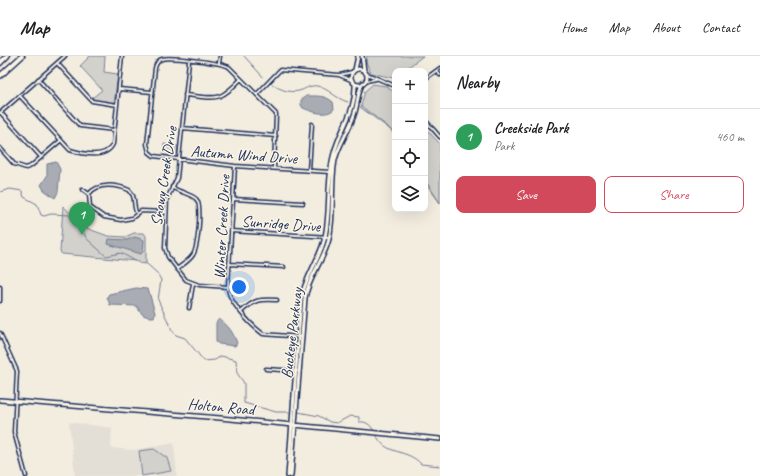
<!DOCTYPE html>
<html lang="en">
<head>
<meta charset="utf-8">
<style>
	body { margin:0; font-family:Caveat,sans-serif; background:#f6f6f6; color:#202124 }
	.controls { position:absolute; right:12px; top:12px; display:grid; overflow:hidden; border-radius:8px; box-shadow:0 4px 16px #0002 }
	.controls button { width:36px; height:36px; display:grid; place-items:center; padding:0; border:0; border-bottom:1px solid #e0e0e0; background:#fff; color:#202124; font:20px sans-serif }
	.you { position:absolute; left:239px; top:231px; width:14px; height:14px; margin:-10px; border:3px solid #fff; border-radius:50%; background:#1a73e8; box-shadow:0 0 0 6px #1a73e833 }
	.badge { display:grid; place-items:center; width:26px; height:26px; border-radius:50%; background:#d1495b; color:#fff; font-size:13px; font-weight:700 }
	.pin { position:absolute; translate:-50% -33px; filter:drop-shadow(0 1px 2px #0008) }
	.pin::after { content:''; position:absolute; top:21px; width:14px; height:12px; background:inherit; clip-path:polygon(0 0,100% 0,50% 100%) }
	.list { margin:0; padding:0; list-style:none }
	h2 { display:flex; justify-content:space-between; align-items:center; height:52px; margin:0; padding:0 16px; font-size:17px }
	h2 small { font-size:13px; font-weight:400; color:#757577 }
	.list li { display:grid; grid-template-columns:26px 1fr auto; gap:12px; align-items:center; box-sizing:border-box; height:56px; padding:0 16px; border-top:1px solid #e0e0e0 }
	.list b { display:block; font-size:15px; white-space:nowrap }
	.list p { margin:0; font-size:13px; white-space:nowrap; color:#757577 }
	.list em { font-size:13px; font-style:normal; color:#757577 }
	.actions { display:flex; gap:8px; padding:12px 16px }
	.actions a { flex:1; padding:9px 0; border:1px solid #d1495b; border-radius:8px; text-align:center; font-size:14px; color:#d1495b }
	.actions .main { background:#d1495b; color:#fff }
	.icon { flex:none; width:22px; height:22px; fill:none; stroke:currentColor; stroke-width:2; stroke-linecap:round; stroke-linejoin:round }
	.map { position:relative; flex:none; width:440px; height:420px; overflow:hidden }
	header { display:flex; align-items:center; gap:24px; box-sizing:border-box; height:56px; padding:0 20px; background:#fff; border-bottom:1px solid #e0e0e0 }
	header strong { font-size:19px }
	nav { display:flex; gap:22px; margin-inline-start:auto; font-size:14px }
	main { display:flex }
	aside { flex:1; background:#fff }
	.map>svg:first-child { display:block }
	.built { fill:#e3dfd6 }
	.green { fill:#d3d1cc; stroke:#778095 }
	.water { fill:#a9acb3; stroke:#707a91 }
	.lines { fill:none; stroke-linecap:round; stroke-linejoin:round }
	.stream { stroke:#707a91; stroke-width:1 }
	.street-casing { stroke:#1b2f5e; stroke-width:5 }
	.secondary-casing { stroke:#1b2f5e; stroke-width:6 }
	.highway-casing { stroke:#1b2f5e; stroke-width:7 }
	.street { stroke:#fcf5e5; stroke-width:2 }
	.secondary { stroke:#fcf5e5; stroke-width:3 }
	.highway { stroke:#fcf5e5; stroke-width:4 }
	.labels { text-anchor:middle; stroke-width:3; stroke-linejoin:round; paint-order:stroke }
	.street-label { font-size:16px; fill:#1b2f5e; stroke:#fcf5e5 }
</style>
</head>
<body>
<header>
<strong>Map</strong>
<nav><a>Home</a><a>Map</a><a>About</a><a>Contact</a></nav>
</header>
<main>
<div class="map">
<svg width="440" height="420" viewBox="0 0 440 420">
	<rect width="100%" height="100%" fill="#f3ede0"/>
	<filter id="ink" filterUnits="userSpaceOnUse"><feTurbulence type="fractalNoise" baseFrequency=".025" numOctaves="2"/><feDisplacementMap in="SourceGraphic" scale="8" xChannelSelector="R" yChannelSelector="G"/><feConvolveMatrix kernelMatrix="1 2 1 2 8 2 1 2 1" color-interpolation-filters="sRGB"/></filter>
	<g filter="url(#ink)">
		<path class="built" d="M69,366l43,6 -1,20 22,2 41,-7 3,33h-102z"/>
		<path class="green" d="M90,0h15l-1,16 14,2 -4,29 -17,-2 -5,-3 10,-8 -22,-24z
			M367,0h56l-20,15h-8v6l-2,1 -22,-5 -5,-11z
			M373,28l13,2 9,7v42l-8,-9 -26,-20 4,-15z
			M425,72l15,16v59l-15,-23z
			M164,88l14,2 -1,11 -14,-1z
			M63,150l23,22 22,8 17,1 9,-4h10l2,3v26l-84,-8 -2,-2z
			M154,393l13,9 4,13 -29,5 -3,-25z"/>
		<path class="water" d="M306,40c11,0 19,-1 27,6l1,7c-7,8 -22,3 -31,-1l-2,-3v-5z
			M56,106l4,7 -2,23 -3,6 -11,-8 -3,-5 6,-9v-12z
			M135,181l9,3 -1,11 -2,3 -33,-10 1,-5 18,1z
			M136,232l11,1 2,3 6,21 -1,4c-10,0 -13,-2 -17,-11l-27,-1 -3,-8 2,-3z
			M219,263c9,6 14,13 18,24l-2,3 -16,-2 -3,-2v-19z"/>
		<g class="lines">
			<path class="stream" d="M244,0l19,21
				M272,28c8,6 20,10 30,6 5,-2 9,-5 15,-4 11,2 19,13 31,16
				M360,51l35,26
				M425,126l15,21
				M0,136l10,-3 12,2 2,6 13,7 4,11 3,1 7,-2 19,1 2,5 12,13 2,5 20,18 15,-3 18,10 8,1 10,9 4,7 -3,20 14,30 4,5 9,3 19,23 11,-1 6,-4 15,4 1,13 7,10v20l32,9h13
				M298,356l21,4 11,6 7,1 13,-7 9,1v5c7,-1 12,3 15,9
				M376,378c8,22 31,14 45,30l19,2"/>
			<defs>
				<path id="street" d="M189,5l-12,117 -10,21 -2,49 3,9 18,23 13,5 29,2
					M57,7l35,38 25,4
					M219,7l1,-7
					M436,15l4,4
					M367,18l28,12
					M340,19l12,-3
					M38,23l42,47 34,4
					M425,23l15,-11
					M366,25l10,-2
					M119,33l33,3
					M257,38l23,-24 59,5 12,5
					M185,39c32,3 33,8 56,-16
					M20,40l50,54c13,4 36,9 43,-6l9,-88
					M0,57l65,-57
					M1,57l40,44
					M425,64l15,17
					M182,72l94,8
					M0,92l14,16 12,4 5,-2 29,-25
					M235,110l-7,121c0,15 24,39 35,47l39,3
					M274,112l2,-54 -47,-47c-7,-4 -59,-11 -67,-8 -4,1 -6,5 -7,9l-8,76 2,8 5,4 81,10 95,6
					M309,114l3,-46
					M172,131c8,6 21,7 25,13 5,7 1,47 -4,55 -4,6 -11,10 -16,14
					M82,133l7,5
					M89,138l1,13 14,10 17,3 11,-2 9,-7 25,1
					M89,138c9,-12 28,-9 40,-4 8,7 3,15 8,24
					M233,143l70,4
					M231,175l98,6
					M229,208l55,3
					M0,231v14
					M189,252l4,-24
					M241,256c14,-13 18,-13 36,-12
					M0,277l17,38 -3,61 12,44
					M266,313l31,2"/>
				<path id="secondary" d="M362,0l2,14
					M351 21a8 8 0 1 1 16 0a8 8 0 1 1-16 0Z
					M355,14l3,-14
					M0,344l220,18 220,21
					M288,420l13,-177c4,-22 19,-40 24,-62 6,-27 1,-57 9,-84 7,-26 22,-41 21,-69
					M291,420l14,-178c4,-22 19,-38 24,-59 6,-26 1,-53 6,-79 4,-16 14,-29 19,-45 4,-10 3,-23 9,-32"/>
				<path id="highway" d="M0,7l7,-7
					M0,20l22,-20"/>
			</defs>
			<use href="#street" class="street-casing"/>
			<use href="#secondary" class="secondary-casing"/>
			<use href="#highway" class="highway-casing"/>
			<use href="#street" class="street"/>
			<use href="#secondary" class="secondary"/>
			<use href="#highway" class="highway"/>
		</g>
	</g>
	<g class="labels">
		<g class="street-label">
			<text transform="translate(244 98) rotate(4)" y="6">Autumn Wind Drive</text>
			<text transform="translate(163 120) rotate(-81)" y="6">Snowy Creek Drive</text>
			<text transform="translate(281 167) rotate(4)" y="6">Sunridge Drive</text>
			<text transform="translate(221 171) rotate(-87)" y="6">Winter Creek Drive</text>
			<text transform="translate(291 277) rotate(-83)" y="6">Buckeye Parkway</text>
			<text transform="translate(221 350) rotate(5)" y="6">Holton Road</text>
		</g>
	</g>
</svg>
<div class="controls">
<button>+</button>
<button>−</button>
<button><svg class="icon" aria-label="locate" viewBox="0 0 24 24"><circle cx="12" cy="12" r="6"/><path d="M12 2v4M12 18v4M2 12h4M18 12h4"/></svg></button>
<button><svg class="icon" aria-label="layers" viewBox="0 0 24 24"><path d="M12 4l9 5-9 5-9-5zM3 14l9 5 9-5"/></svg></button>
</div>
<div class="you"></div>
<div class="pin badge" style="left:82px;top:179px;background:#2e9e5b">1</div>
</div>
<aside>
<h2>Nearby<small></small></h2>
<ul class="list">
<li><span class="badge" style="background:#2e9e5b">1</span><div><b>Creekside Park</b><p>Park</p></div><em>460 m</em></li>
</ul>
<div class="actions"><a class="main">Save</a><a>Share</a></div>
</aside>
</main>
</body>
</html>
